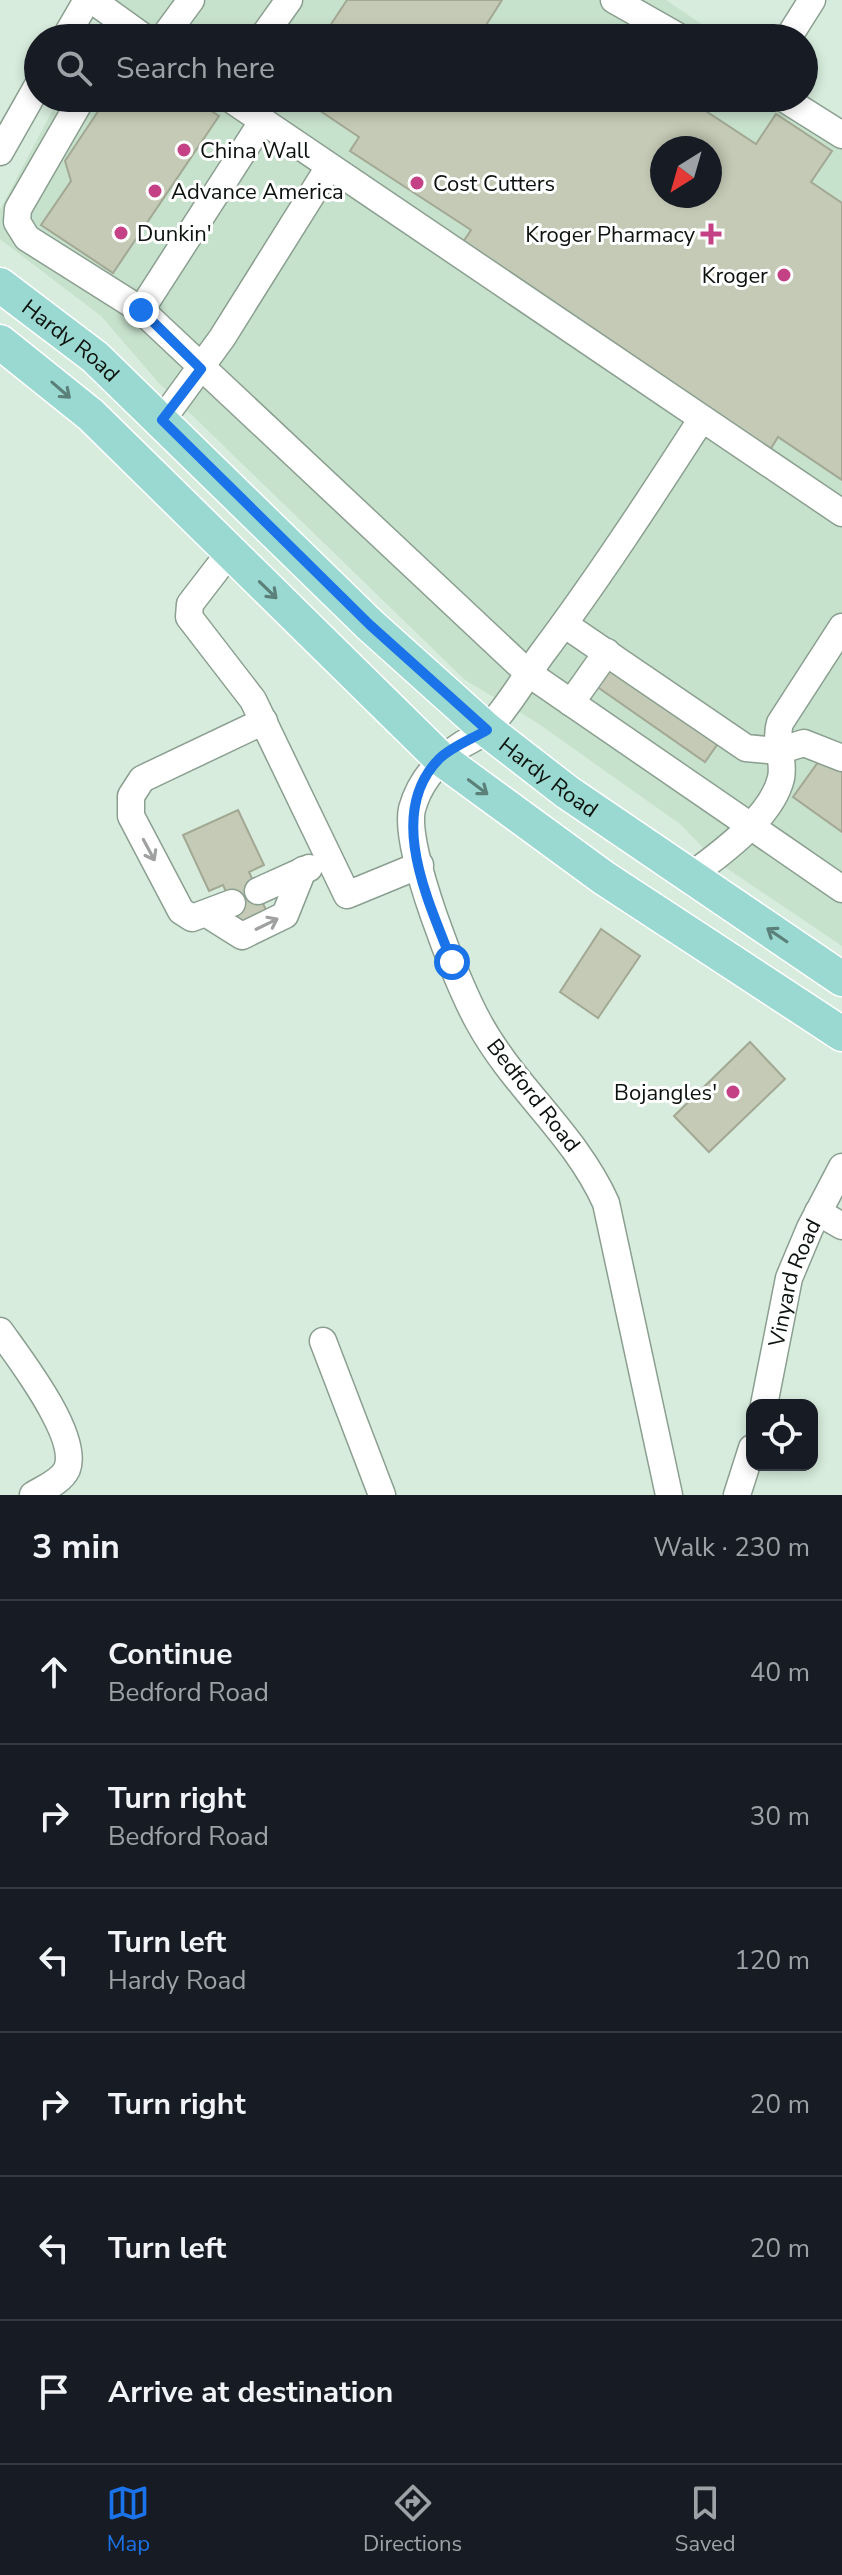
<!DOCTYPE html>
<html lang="en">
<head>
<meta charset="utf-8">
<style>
	body { margin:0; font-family:"Nunito Sans",sans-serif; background:#242831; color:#f1f3f6 }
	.controls { position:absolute; right:24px; bottom:24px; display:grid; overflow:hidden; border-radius:16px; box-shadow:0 4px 12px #0003 }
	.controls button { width:72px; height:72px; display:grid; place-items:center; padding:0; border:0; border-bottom:2px solid #363941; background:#171b24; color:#f1f3f6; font:40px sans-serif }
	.compass { position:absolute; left:650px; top:136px; width:72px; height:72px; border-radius:50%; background:#171b24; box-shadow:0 4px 12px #0003; rotate:217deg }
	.stop { position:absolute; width:24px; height:24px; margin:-18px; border:6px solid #1a73e8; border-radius:50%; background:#fff }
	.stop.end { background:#1a73e8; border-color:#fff; box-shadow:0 2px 8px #0008 }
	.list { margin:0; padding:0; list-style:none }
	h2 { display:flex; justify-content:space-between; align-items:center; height:104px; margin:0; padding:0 32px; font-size:34px }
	h2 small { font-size:26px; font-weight:400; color:#9ea1a6 }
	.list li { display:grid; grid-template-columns:52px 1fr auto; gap:24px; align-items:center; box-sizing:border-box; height:144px; padding:0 32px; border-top:2px solid #363941 }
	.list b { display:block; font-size:30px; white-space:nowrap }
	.list p { margin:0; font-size:26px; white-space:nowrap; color:#9ea1a6 }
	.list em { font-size:26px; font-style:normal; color:#9ea1a6 }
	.icon { flex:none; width:44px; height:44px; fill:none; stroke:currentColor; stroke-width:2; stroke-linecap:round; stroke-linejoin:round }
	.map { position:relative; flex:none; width:842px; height:1495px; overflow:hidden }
	.search { position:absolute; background:#171b24; box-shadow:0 4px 12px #0003; left:24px; right:24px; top:24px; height:88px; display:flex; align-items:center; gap:20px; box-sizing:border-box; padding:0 28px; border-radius:44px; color:#9ea1a6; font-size:30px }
	.sheet { height:968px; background:#171b24 }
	nav { display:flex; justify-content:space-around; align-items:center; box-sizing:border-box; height:112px; border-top:2px solid #363941; background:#171b24; font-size:22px; color:#9ea1a6 }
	nav a { display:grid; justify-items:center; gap:4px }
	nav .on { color:#1a73e8 }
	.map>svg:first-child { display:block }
	.built { fill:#c6e1cc; fill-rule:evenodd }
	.building { fill:#c4cab5; stroke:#a2a893; stroke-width:2; fill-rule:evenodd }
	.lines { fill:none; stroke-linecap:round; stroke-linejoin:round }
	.minor-casing { stroke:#8b9f90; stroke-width:29 }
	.major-casing { stroke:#fff; stroke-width:37 }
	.minor { stroke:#fff; stroke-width:26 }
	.major { stroke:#9ad9d1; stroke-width:34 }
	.oneway { stroke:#5a8079 }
	.oneway2 { stroke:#9ea19f }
	.route { stroke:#1a73e8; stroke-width:10 }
	.poi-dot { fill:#c54185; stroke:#fff; stroke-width:3 }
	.labels { text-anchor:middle; stroke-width:6; stroke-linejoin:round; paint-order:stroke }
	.poi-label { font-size:22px; fill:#0c130e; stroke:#fff; text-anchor:start }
	.street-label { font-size:22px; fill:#0c130e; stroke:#fff }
</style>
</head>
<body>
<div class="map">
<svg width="842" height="1495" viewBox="0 0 842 1495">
	<rect width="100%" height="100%" fill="#d7ecdc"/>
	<path class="built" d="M113,0h553l56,38h-631z
		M804,93l38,26v827l-126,-85 -36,-37 -144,-102 -71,-42 -307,-298 -57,-66 -101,-77v-29l59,-112h745zM662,148h48v48h-48z"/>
	<path class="building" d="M347,0h155l-19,30 12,8h-173z
		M107,98h85l27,18 -106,157 -72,-48 30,-44 -6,-20z
		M301,98h385l70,46 20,-30 56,37 -21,31 31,21v277l-64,-43 -8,13 -309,-205 10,-15 -121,-79 9,-14zM662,148h48v48h-48z
		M610,666l109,76 -14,20 -109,-76z
		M821,758l21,14v60l-49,-35z
		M238,810l26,55 -15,7 21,47 -26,11 -21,-45 -14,6 -26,-56z
		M601,929l39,27 -42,62 -38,-26z
		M750,1042l35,37 -76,73 -35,-36z"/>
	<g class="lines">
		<defs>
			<g id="minor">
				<path d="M92,0l53,38"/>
				<path d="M614,0l67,38"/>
				<path d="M65,38l22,-38"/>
				<path d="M163,38l28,-38"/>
				<path d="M262,38l27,-38"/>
				<path d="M788,38l24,-38"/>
				<path d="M82,98l-64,111 -1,13 10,16 114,72"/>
				<path d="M229,98l613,415"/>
				<path d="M783,98l59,37"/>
				<path d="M262,122l-121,188 387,363 314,216"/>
				<path d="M0,152l38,-67"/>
				<path d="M162,420l60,-82 107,-171"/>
				<path d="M230,552l-40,52 -1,13 64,83 94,195 73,-30"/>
				<path d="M564,624l182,124 32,3 26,-8 38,15"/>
				<path d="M571,703l36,-51"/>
				<path d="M689,877c30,-22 83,-60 92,-99 4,-19 -7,-35 -1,-55l62,-96"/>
				<path d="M258,891l51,-23"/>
				<path d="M232,903l-40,15 -11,-7 -50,-95v-20l11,-17 122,-58"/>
				<path d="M207,914l35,22 43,-21 18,-45"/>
				<path d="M818,1212l24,14"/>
				<path d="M0,1331c19,27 80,105 67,138 -6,13 -23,19 -34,26"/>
				<path d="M323,1341l59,154"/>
				<path id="s1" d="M764,1405l25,-127 21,-50 32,-61"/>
				<path d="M669,1495l-63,-292c-32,-71 -92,-115 -128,-182 -21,-38 -75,-173 -66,-212 8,-29 26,-49 51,-65 8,-4 18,-9 25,-16 20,-21 36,-49 53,-73 57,-76 109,-156 160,-235"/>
				<path d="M737,1495l15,-47"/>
			</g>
			<g id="major">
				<path id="s2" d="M0,285l95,72 275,268 117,105 80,62 275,187"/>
				<path d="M0,342l91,73 349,343 164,120 238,156"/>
			</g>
		</defs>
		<use href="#minor" class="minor-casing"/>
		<use href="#major" class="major-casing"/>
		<use href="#minor" class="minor"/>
		<use href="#major" class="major"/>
	</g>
	<defs><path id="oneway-shaft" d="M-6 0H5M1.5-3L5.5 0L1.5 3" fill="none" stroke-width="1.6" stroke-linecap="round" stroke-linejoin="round" transform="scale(2)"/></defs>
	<g class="oneway">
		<use href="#oneway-shaft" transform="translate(61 390) rotate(41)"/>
		<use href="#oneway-shaft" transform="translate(268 590) rotate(44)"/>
		<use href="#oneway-shaft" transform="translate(478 787) rotate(37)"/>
		<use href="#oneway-shaft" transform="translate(777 935) rotate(-146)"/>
	</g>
	<g class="oneway2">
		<use href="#oneway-shaft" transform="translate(149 850) rotate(62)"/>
		<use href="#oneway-shaft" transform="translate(267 924) rotate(-26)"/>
	</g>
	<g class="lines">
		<path class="route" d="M141,310l60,59 -39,51 208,205 117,105c-15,9 -36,17 -48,29 -54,55 -10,143 13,203"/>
	</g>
	<g class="poi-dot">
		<circle cx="184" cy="150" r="8"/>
		<circle cx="417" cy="183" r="8"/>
		<circle cx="155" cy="191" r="8"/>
		<circle cx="121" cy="233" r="8"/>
		<path d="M707 222h8v8h8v8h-8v8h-8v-8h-8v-8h8z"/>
		<circle cx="784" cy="275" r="8"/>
		<circle cx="733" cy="1092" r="8"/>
	</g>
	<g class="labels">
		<g class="poi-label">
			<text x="200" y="158">China Wall</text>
			<text x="433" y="191">Cost Cutters</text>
			<text x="171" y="199">Advance America</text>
			<text x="137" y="241">Dunkin'</text>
			<text x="695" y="242" text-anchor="end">Kroger Pharmacy</text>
			<text x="768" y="283" text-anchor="end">Kroger</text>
			<text x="717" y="1100" text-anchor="end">Bojangles'</text>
		</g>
		<g class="street-label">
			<text dy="8" stroke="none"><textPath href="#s2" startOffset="90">Hardy Road</textPath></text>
			<text dy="8" stroke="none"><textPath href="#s2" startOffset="738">Hardy Road</textPath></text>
			<text transform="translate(534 1095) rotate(52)" y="8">Bedford Road</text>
			<text dy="8" stroke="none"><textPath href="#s1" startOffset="126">Vinyard Road</textPath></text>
		</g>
	</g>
</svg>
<div class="controls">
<button><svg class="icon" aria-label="locate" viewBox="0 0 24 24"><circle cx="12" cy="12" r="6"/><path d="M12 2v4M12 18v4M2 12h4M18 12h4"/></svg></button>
</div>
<svg class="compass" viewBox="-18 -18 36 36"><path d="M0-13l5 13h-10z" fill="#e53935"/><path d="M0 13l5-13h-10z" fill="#9ea1a6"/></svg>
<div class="stop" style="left:452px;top:962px"></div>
<div class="stop end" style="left:141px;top:310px"></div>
<div class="search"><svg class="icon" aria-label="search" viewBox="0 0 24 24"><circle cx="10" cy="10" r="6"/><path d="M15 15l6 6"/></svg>Search here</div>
</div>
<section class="sheet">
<h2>3 min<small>Walk · 230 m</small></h2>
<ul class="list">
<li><svg class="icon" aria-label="ahead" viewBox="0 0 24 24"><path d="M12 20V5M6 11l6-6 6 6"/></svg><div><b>Continue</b><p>Bedford Road</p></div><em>40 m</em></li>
<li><svg class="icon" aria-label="right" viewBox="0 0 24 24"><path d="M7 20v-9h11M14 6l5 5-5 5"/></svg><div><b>Turn right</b><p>Bedford Road</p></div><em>30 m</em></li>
<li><svg class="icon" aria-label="left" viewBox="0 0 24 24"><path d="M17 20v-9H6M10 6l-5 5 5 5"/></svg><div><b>Turn left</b><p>Hardy Road</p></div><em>120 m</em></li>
<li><svg class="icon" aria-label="right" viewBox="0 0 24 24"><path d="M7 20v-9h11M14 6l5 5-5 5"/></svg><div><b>Turn right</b></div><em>20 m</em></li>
<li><svg class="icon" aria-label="left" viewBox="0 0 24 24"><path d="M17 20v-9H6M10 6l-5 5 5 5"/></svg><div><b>Turn left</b></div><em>20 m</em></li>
<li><svg class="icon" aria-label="arrive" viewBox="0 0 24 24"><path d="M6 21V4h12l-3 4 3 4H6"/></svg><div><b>Arrive at destination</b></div></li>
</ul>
</section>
<nav>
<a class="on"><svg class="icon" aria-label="map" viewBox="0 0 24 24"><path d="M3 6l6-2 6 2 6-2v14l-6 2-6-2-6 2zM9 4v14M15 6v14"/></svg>Map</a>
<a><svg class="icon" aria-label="directions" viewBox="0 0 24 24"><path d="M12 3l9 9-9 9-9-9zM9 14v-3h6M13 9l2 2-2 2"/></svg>Directions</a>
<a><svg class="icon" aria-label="saved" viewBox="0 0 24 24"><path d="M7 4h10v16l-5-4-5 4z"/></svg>Saved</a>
</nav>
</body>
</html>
